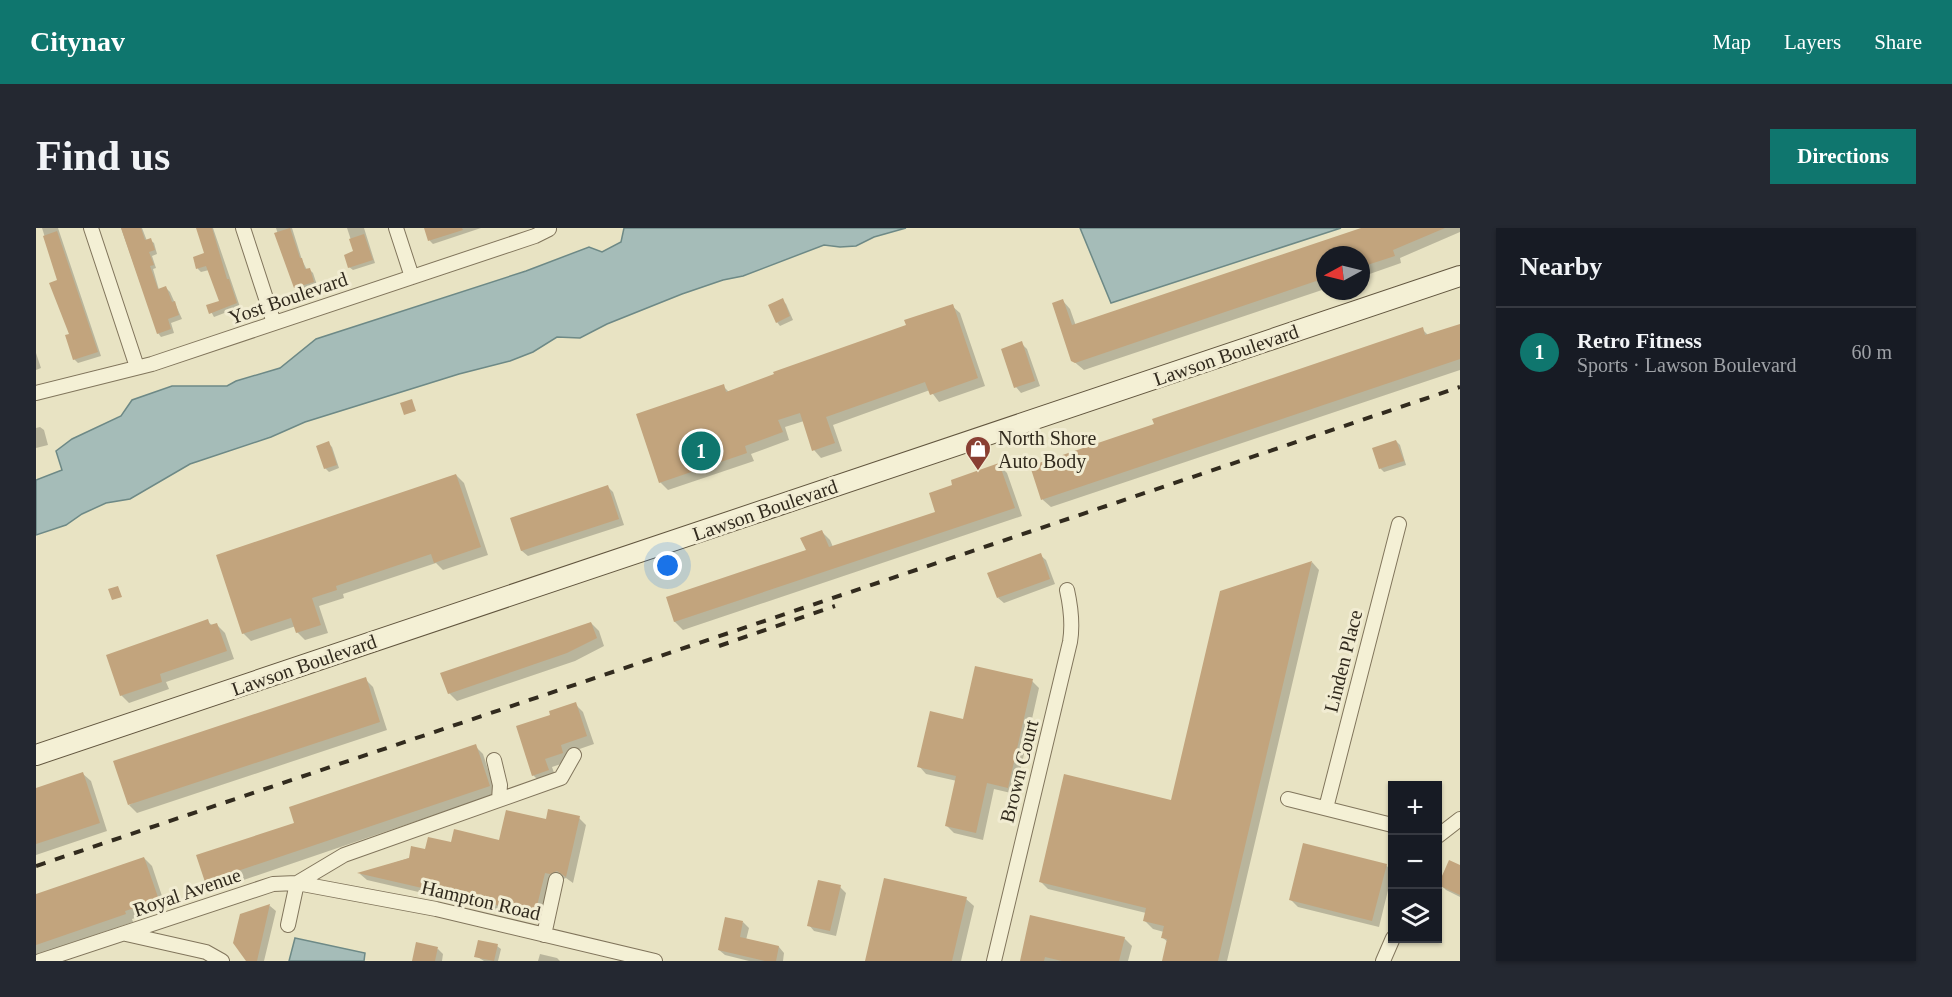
<!DOCTYPE html>
<html lang="en">
<head>
<meta charset="utf-8">
<style>
	body { margin:0; font-family:Georgia,serif; background:#242831; color:#f1f3f6 }
	.controls { position:absolute; right:18px; bottom:18px; display:grid; overflow:hidden; border-radius:0px; box-shadow:0 2px 4px #0004 }
	.controls button { width:54px; height:54px; display:grid; place-items:center; padding:0; border:0; border-bottom:2px solid #363941; background:#171b24; color:#f1f3f6; font:30px sans-serif }
	.compass { position:absolute; left:1280px; top:18px; width:54px; height:54px; border-radius:50%; background:#171b24; box-shadow:0 2px 4px #0004; rotate:263deg }
	.you { position:absolute; left:632px; top:338px; width:21px; height:21px; margin:-15px; border:4px solid #fff; border-radius:50%; background:#1a73e8; box-shadow:0 0 0 9px #1a73e833 }
	.badge { display:grid; place-items:center; width:39px; height:39px; border-radius:50%; background:#0f766e; color:#fff; font-size:20px; font-weight:700 }
	.pin { position:absolute; translate:-50% -50%; border:3px solid #fff; box-shadow:0 2px 6px #0006 }
	.list { margin:0; padding:0; list-style:none }
	h2 { display:flex; justify-content:space-between; align-items:center; height:78px; margin:0; padding:0 24px; font-size:26px }
	h2 small { font-size:20px; font-weight:400; color:#9ea1a6 }
	.list li { display:grid; grid-template-columns:39px 1fr auto; gap:18px; align-items:center; box-sizing:border-box; height:90px; padding:0 24px; border-top:2px solid #363941 }
	.list b { display:block; font-size:22px; white-space:nowrap }
	.list p { margin:0; font-size:20px; white-space:nowrap; color:#9ea1a6 }
	.list em { font-size:20px; font-style:normal; color:#9ea1a6 }
	.icon { flex:none; width:33px; height:33px; fill:none; stroke:currentColor; stroke-width:2; stroke-linecap:round; stroke-linejoin:round }
	.map { position:relative; flex:none; width:1424px; height:733px; overflow:hidden; border-radius:0px }
	header { display:flex; align-items:center; gap:36px; box-sizing:border-box; height:84px; padding:0 30px; background:#0f766e; color:#fff }
	header strong { font-size:28px }
	nav { display:flex; gap:33px; margin-inline-start:auto; font-size:21px }
	.intro { display:flex; align-items:center; justify-content:space-between; box-sizing:border-box; height:144px; padding:0 36px }
	h1 { margin:0; font-size:42px }
	.button { padding:15px 27px; border-radius:0px; background:#0f766e; color:#fff; font-size:21px; font-weight:700 }
	main { display:flex; gap:36px; padding:0 36px }
	aside { flex:1; background:#171b24; border-radius:0px; box-shadow:0 2px 4px #0004 }
	.map>svg:first-child { display:block }
	.water { fill:#a5bcb8; stroke:#6d8986; stroke-width:1.5 }
	.shadow { fill:#0003 }
	.building { fill:#c2a47d }
	.lines { fill:none; stroke-linecap:round; stroke-linejoin:round }
	.street-casing { stroke:#81755c; stroke-width:16 }
	.secondary-casing { stroke:#62563f; stroke-width:22 }
	.street { stroke:#f4f0d5; stroke-width:14 }
	.secondary { stroke:#f4f0d5; stroke-width:20 }
	.rail { stroke:#322b1e; stroke-width:4; stroke-dasharray:10 10; stroke-linecap:butt }
	.labels { text-anchor:middle; stroke-width:6; stroke-linejoin:round; paint-order:stroke }
	.street-label { font-size:20px; fill:#322b1e; stroke:#f1ecd2 }
	.poi-label { font-size:20px; fill:#322b1e; stroke:#f1ecd2; text-anchor:start }
</style>
</head>
<body>
<header>
<strong>Citynav</strong>
<nav><a>Map</a><a>Layers</a><a>Share</a></nav>
</header>
<div class="intro"><h1>Find us</h1><a class="button">Directions</a></div>
<main>
<div class="map">
<svg width="1424" height="733" viewBox="0 0 1424 733">
	<rect width="100%" height="100%" fill="#e8e3c3"/>
	<path class="water" d="M588,0h282l-32,9 -18,9 -16,1 -16,-2 -81,31 -20,4 -41,14 -75,30 -27,14 -23,-1 -24,15 -23,9 -51,13 -154,48 -34,15 -81,27 -60,35 -24,4 -24,11 -16,11 -30,10v-55l26,-10 -6,-19 16,-12 49,-23 11,-16 40,-14h55l9,-5 44,-13 36,-29 210,-68 63,-24 13,5 19,-10z
		M1044,0h261l-230,75z
		M259,710l70,15 -1,8h-75z"/>
	<path class="shadow" d="M6,0h16l43,128 -23,7 -4,-4 -15,-78z
		M85,0h21l5,13 3,-1 4,3 3,11 -5,2 4,12 -3,1 6,21 7,-2 4,4 12,27 -11,4 3,10 -13,4 -3,-4z
		M161,0h16l27,79 -26,10 -6,-11 13,-4 -12,-32 -8,2 -3,-3 -4,-11 12,-4z
		M240,0h16l10,32 5,10 2,-1 4,4 4,12 -18,6 -4,-3z
		M311,0h17l11,35 -22,7 -4,-3 6,-15z
		M390,0h55l-48,16 -3,-3z
		M1330,0h94v4l-60,26 1,5 -40,14v-22h-36v34l-241,81 -12,-10 -9,-59 7,8 6,17z
		M746,72l4,4 7,16 -13,6 -3,-4z
		M916,78l8,7 25,73 -46,16 -9,-12 -97,35 9,26 -21,7 -7,-8 -10,-29 -19,6 4,13 -38,14 3,7 -86,29 -8,-8 63,-96 6,6 179,-66z
		M1424,97v45l-409,137 -8,-7 -11,-33 124,-42 266,-96 7,7z
		M985,115l6,6 13,37 -19,7 -5,-6z
		M0,125l5,15 -5,2z
		M4,199l4,3 4,15 -12,3v-20z
		M1360,213l4,4 6,20 -22,7 -4,-4z
		M292,215l4,4 7,21 -10,4 -4,-4z
		M963,237l8,8 15,43 -339,114 -8,-8 -7,-24 140,-47 14,-19 8,8 3,7 104,-34 17,-27z
		M420,247l8,8 24,72 -45,15 -7,-7 -93,31 1,4 -25,8 9,27 -23,7 -8,-8 -1,-6 -45,15 -8,-8z
		M572,259l5,5 11,33 -96,31 -6,-5 -10,-33z
		M1004,327l6,5 9,24 -51,19 -6,-5z
		M1276,334l7,8 -92,391h-64l5,-19 -5,-4 1,-6 -11,-3 -8,-8 1,-8 -98,-24 -8,-8 133,-79z
		M171,393l6,5 4,-1 8,8 9,26 -68,23 3,7 -40,14 -8,-8z
		M555,395l8,8 5,15 -29,15 -118,40 -8,-8z
		M329,451l8,8 14,43 -250,83 -8,-8z
		M996,453l7,7 -24,106 -21,-5 -11,51 -29,-7 -7,-7 10,-45 -31,-7 -7,-8 45,-45z
		M539,476l8,8 11,32 -26,9 2,8 -18,6 4,11 -15,5 -8,-8 19,-59z
		M439,518l8,8 13,40 -282,96 -8,-8 -8,-26 98,-33z
		M47,546l8,7 16,50 -71,24v-66z
		M543,590l7,7 -13,58 -7,-5 -8,3 -15,40 -176,-41 -7,-6 92,-30 48,-2 47,-21z
		M108,630l8,8 14,42 -34,11 1,3 -97,33v-59z
		M1350,637l6,7v2l-13,53 -81,-20 -7,-7z
		M1424,639v30l-14,-7 -6,-6z
		M804,659l6,6 -10,43 -22,-5 -5,-6z
		M930,671l8,7 -13,55h-94z
		M234,678l6,5 -12,50h-16l-7,-46z
		M707,694l6,6 -3,12 33,7 5,6 -1,8h-34l-24,-6 -6,-5z
		M1088,710l8,8 -4,15h-108z
		M461,718l4,3 -3,12h-14l-8,-5z
		M402,721l5,5 -1,7h-28z
		M504,726l17,4 3,3h-22z"/>
	<path class="building" d="M85,0h20l4,12 6,-2 4,12 -6,2 5,13 -4,1 8,23 8,-3 6,16 3,-1 4,14 -11,4 3,10 -14,5z
		M160,0h16l15,51h2l8,24 -28,11 -3,-9 13,-4 -13,-35 -10,3 -3,-12 11,-4z
		M254,0l10,30h2l3,11 5,-1 4,14 -20,6 -20,-55z
		M388,0h38l1,2 -35,11z
		M1325,0h84l-52,22 2,6 -34,11v-12h-36v23l-250,85 -4,-2 -19,-58 11,-4 9,26z
		M21,3l41,121 -25,8 -8,-25 4,-1 -20,-51 8,-3 -14,-44z
		M328,6l9,26 -25,8 -4,-13 9,-4 -4,-12z
		M747,70l7,18 -14,7 -8,-18z
		M917,76l25,74 -48,17 -5,-13 -99,35 9,26 -23,8 -12,-38 -22,7 5,12 -38,14 2,7 -88,30 -23,-69 88,-30 2,8 48,-18 -1,-2 133,-47 -2,-5z
		M1424,96v35l-419,141 -11,-34 124,-42 -2,-5 271,-92 2,8z
		M986,113l13,40 -21,7 -13,-39z
		M376,171l4,12 -12,4 -4,-12z
		M1360,212l8,21 -25,8 -7,-21z
		M293,213l8,24 -13,4 -8,-23z
		M963,235l16,45 -341,114 -8,-25 140,-47 -6,-12 22,-8 7,17 106,-35 -6,-19 23,-8 -1,-5z
		M420,246l25,73 -47,16 -3,-9 -95,32 1,4 -25,8 9,27 -25,8 -5,-15 -49,16 -26,-79z
		M572,257l11,34 -98,32 -11,-33z
		M1005,325l9,26 -53,19 -10,-25z
		M1276,333l-94,400h-56l5,-22 -6,-1 3,-12 -21,-5 3,-13 -107,-26 25,-108 107,26 49,-209z
		M82,358l4,11 -10,3 -4,-11z
		M172,391l2,6 7,-2 10,28 -67,23 2,8 -42,14 -14,-41z
		M555,394l6,16 -30,15 -119,41 -8,-21z
		M939,438l58,13 -25,109 -21,-5 -11,50 -31,-7 11,-50 -39,-9 13,-56 33,8z
		M330,449l14,45 -252,83 -15,-44z
		M540,474l11,34 -26,9 2,8 -18,6 4,11 -17,6 -16,-50 34,-11 -1,-4z
		M440,516l14,42 -285,96 -9,-27 98,-32 -5,-16z
		M47,544l17,51 -64,21v-56z
		M512,581l32,7 -14,61 -9,-6 -7,3 -5,-1 -10,41 -178,-41 52,-15 2,-12 14,3 3,-12 23,5 3,-13 45,11 7,-30 40,9z
		M1267,615l84,21 -15,57 -83,-21z
		M108,629l15,43 -34,11 1,3 -90,31v-51z
		M1413,632l11,5v30l-22,-10z
		M848,650l83,19 -15,64h-87z
		M782,652l23,5 -11,46 -23,-5z
		M234,676l-13,57h-11l-13,-18 7,-29z
		M994,687l95,22 -6,24h-57l-17,-4 -1,4h-24z
		M689,689l18,4 -3,16 39,9 -3,15h-11l-47,-11z
		M442,712l20,4 -4,17 -20,-4z
		M380,714l22,5 -3,14h-23z"/>
	<g class="lines">
		<defs>
			<path id="street" d="M55,0l46,139
				M207,0l31,95
				M360,0l16,49
				M0,165l116,-29 383,-128 14,-7 -1,-1
				M458,532l6,25 -1,15
				M1252,571l104,26
				M1290,580l73,-284
				M1402,608l22,-17
				M252,697l9,-42 139,26 219,52
				M90,706l80,18 16,9
				M508,707l12,-55
				M4,733l233,-77 24,-1 47,-28 217,-77 13,-23
				M958,733l76,-319c3,-18 1,-34 -3,-52
				M1347,733l10,-23"/>
			<path id="secondary" d="M0,527l1424,-479"/>
		</defs>
		<use href="#street" class="street-casing"/>
		<use href="#secondary" class="secondary-casing"/>
		<use href="#street" class="street"/>
		<use href="#secondary" class="secondary"/>
		<path class="rail" d="M683,418l116,-40
			M0,638l1424,-479"/>
	</g>
	<defs>
		<symbol id="shop-pin" viewBox="-11 -11 22 30"><path d="M0 17L-7.5 6A9.5 9.5 0 1 1 7.5 6Z" fill="#893f33" stroke="#f1ecd2"/><path d="M-5-2.5h2.3a2.7 3.5 0 0 1 5.4 0H5L5.5 6h-11ZM-1.5-2.5h3a1.5 2.3 0 0 0-3 0Z" fill="#fff"/></symbol>
	</defs>
	<g fill-rule="evenodd">
		<use href="#shop-pin" x="927" y="206" width="30" height="40"/>
	</g>
	<g class="labels">
		<g class="street-label">
			<text transform="translate(252 70) rotate(-19)" y="7">Yost Boulevard</text>
			<text transform="translate(1190 127) rotate(-19)" y="7">Lawson Boulevard</text>
			<text transform="translate(729 282) rotate(-19)" y="7">Lawson Boulevard</text>
			<text transform="translate(1307 433) rotate(-76)" y="7">Linden Place</text>
			<text transform="translate(268 437) rotate(-19)" y="7">Lawson Boulevard</text>
			<text transform="translate(983 543) rotate(-76)" y="7">Brown Court</text>
			<text transform="translate(151 664) rotate(-19)" y="7">Royal Avenue</text>
			<text transform="translate(445 672) rotate(13)" y="7">Hampton Road</text>
		</g>
		<g class="poi-label">
			<text x="962" y="217">North Shore<tspan x="962" dy="23">Auto Body</tspan></text>
		</g>
	</g>
</svg>
<div class="controls">
<button>+</button>
<button>−</button>
<button><svg class="icon" aria-label="layers" viewBox="0 0 24 24"><path d="M12 4l9 5-9 5-9-5zM3 14l9 5 9-5"/></svg></button>
</div>
<svg class="compass" viewBox="-18 -18 36 36"><path d="M0-13l5 13h-10z" fill="#e53935"/><path d="M0 13l5-13h-10z" fill="#9ea1a6"/></svg>
<div class="you"></div>
<div class="pin badge" style="left:665px;top:223px">1</div>
</div>
<aside>
<h2>Nearby<small></small></h2>
<ul class="list">
<li><span class="badge">1</span><div><b>Retro Fitness</b><p>Sports · Lawson Boulevard</p></div><em>60 m</em></li>
</ul>
</aside>
</main>
</body>
</html>
